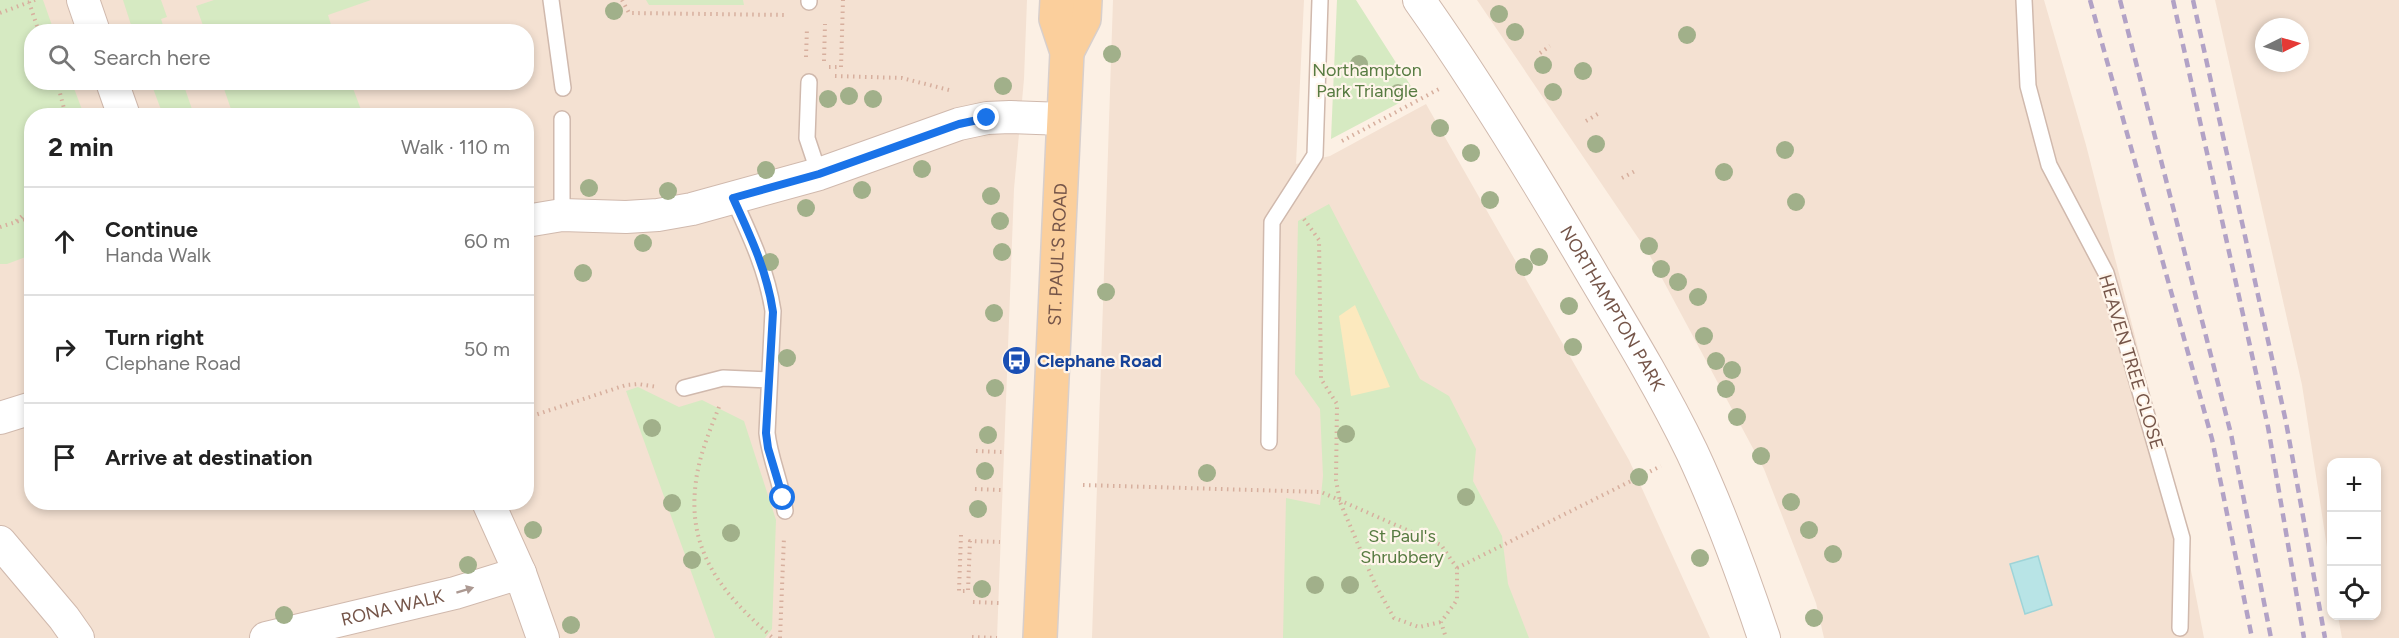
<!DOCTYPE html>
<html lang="en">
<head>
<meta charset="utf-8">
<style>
	body { margin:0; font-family:Figtree,sans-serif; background:#f2f2f2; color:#222 }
	.controls { position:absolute; right:18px; bottom:18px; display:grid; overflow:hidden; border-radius:12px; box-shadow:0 3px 9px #0003 }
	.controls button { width:54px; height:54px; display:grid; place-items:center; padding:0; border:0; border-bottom:2px solid #e0e0e0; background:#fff; color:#222; font:30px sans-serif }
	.compass { position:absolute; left:2255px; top:18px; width:54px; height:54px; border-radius:50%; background:#fff; box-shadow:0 3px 9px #0003; rotate:85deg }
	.stop { position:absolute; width:18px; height:18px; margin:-14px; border:4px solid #1a73e8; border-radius:50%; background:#fff }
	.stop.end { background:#1a73e8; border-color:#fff; box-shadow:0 2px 6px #0008 }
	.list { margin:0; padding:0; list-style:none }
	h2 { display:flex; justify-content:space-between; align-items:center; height:78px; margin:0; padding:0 24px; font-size:26px }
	h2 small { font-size:20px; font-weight:400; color:#767676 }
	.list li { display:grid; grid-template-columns:39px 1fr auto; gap:18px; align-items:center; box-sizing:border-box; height:108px; padding:0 24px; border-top:2px solid #e0e0e0 }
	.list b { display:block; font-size:22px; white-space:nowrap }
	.list p { margin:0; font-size:20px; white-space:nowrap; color:#767676 }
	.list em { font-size:20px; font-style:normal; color:#767676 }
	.icon { flex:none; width:33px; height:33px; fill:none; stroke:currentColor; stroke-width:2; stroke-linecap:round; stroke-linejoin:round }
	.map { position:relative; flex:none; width:2399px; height:638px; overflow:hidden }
	.search { position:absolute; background:#fff; box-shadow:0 3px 9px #0003; left:24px; top:24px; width:510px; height:66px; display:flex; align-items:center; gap:15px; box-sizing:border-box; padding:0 21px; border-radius:24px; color:#767676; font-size:22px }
	.panel { position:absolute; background:#fff; box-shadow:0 3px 9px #0003; left:24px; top:108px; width:510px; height:402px; border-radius:24px }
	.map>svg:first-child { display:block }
	.residential { fill:#f4e1d2; fill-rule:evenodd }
	.green { fill:#d6eac2 }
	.sand { fill:#fce9be }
	.water { fill:#b8e4e6; stroke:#9ed4d8; stroke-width:1.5 }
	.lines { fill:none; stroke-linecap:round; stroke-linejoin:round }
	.lane-casing { stroke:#d0b9ad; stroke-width:18 }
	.street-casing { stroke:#d0b9ad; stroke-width:34 }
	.primary-casing { stroke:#d8cfcc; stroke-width:36 }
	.path { stroke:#d7af9e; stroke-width:4; stroke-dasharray:1.5 4.5; stroke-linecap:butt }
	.lane { stroke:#fff; stroke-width:15 }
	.street { stroke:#fff; stroke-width:32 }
	.primary { stroke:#fbcf9c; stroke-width:33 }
	.rail { stroke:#b2a2c6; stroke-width:4.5; stroke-dasharray:9 6; stroke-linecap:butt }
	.tree { fill:#a1b08a }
	.oneway { fill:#ac9992 }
	.route { stroke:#1a73e8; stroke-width:8 }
	.labels { text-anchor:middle; stroke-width:4.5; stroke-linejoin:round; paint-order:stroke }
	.park-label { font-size:18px; fill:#577b41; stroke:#fff5ea }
	.street-label { font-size:18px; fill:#755549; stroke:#fff5ea }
	.transit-label { font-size:18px; font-weight:bold; fill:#164399; stroke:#fff5ea; text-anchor:start }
</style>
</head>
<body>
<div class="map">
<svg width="2399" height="638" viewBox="0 0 2399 638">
	<rect width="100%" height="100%" fill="#fcf0e4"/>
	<path class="residential" d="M0,0h1027l-3,79 -10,110 -17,449h-997zM32,32h494v50h-494zM32,116h494v386h-494z
		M1113,0h191l-8,164 34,-8 96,-52 203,356 81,178h-618z
		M1477,0h567l42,145 93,363 25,130h-380l-8,-35 -52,-134 -115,-215z
		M2215,0h184v638h-57l-4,-22h38v-154h-44l-1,111 -29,-188zM2264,27h36v36h-36z"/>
	<path class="green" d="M0,0h43l11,31 -22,1v50l40,1 12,32 -52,1 -1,139 -24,9h-7z
		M123,0h38l6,17 -6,2 4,12h-32z
		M214,0h157l-43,15 5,16h-128l-9,-25z
		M646,0h97l1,5h-95z
		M1337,0h19l60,94 -85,45z
		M151,83h32l11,32h-31z
		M222,83h129l12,32h-130z
		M1329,204l91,175 29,17 27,53 -3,32 29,55 6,48 21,54h-246l3,-140 34,7 3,-29 -3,-67 -25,-35 3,-153z
		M638,387l41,20 23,-7 42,21 32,99 -4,109 -7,9h-50l-89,-247z"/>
	<path class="sand" d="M1355,305l35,82 -39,9 -12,-80z"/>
	<path class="water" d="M2038,556l14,49 -27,9 -15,-50z"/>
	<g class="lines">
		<defs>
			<path id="lane" d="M551,0l12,88
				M2024,0l4,86 21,79 57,108 76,265 -2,90
				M809,2v-2
				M809,82l-2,56 12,36
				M733,198c17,37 34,73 40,113l-6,122c3,27 15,51 18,78
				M562,215v-96
				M684,388l39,-10 45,2
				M1269,442l3,-220 43,-67 5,-155"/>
			<g id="street">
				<path d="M83,0l11,32"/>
				<path id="s1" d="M1419,0c63,89 120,183 175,277 34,57 69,115 98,175 28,60 51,123 72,186"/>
				<path d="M112,82l12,34"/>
				<path d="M526,221l36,-6 64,2 32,-2 34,-6 127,-35 140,-50 28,-6 23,-1 54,2"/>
				<path d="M0,418l32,-10"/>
				<path d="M488,502l32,71 23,65"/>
				<path d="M0,542l64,76 14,20"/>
				<path id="s2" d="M266,638l189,-45 65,-20"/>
			</g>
			<g id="primary">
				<path d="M1067,52l17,-33 1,-19"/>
				<path id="s3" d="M1040,638l27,-586 -11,-33 1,-19"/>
			</g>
		</defs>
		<use href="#lane" class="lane-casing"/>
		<use href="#street" class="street-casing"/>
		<use href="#primary" class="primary-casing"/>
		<path class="path" d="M622,0l7,13 159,2
			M29,2l10,30
			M0,13l35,-13
			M1540,53l10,-7
			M806,57l1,-29
			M824,61l1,-37
			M829,67h12l2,-67
			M835,76l67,2 47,12
			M57,82l9,34
			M1586,121l15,-9
			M1342,141l97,-52
			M1622,178l15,-8
			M1304,219l15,21 2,139 16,25 -1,76 4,22 35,82 19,34 25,9 22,-5
			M16,221l16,-13
			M0,227l32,-10
			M719,407c-9,23 -20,49 -23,74 -10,71 27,113 77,157
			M526,418l100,-33 12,-1 20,3
			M976,451l27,1
			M1083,485l238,7 120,53 16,23v32l-16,22 5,16
			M975,489l27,1
			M961,535l-2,56h9l2,-50 30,1
			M1457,568l204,-102
			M973,602l26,1
			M972,637l25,1
			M780,638l4,-101"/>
		<use href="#lane" class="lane"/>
		<use href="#street" class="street"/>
		<use href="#primary" class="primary"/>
		<path class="rail" d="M2090,0l122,439 40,199
			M2120,0l111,434 40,204
			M2173,0l95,427 36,211
			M2193,0l93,422 39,216"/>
	</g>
	<g class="tree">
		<circle cx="614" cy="11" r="9"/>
		<circle cx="1499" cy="14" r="9"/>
		<circle cx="1515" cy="32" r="9"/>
		<circle cx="1687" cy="35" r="9"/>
		<circle cx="1112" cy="54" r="9"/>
		<circle cx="1359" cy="64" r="9"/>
		<circle cx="1543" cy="65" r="9"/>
		<circle cx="1583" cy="71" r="9"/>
		<circle cx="1003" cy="86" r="9"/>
		<circle cx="1553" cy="92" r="9"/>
		<circle cx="1398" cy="93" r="9"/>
		<circle cx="849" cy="96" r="9"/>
		<circle cx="828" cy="99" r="9"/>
		<circle cx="873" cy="99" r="9"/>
		<circle cx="1440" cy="128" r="9"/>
		<circle cx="1596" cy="144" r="9"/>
		<circle cx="1785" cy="150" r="9"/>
		<circle cx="1471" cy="153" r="9"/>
		<circle cx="922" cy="169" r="9"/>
		<circle cx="766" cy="170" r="9"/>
		<circle cx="1724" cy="172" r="9"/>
		<circle cx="589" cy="188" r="9"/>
		<circle cx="862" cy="190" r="9"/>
		<circle cx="668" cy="191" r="9"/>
		<circle cx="991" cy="196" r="9"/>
		<circle cx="1490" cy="200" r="9"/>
		<circle cx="1796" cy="202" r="9"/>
		<circle cx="806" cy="208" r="9"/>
		<circle cx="1000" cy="221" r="9"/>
		<circle cx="643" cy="243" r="9"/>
		<circle cx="1649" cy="246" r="9"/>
		<circle cx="1002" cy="252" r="9"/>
		<circle cx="1539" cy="257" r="9"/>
		<circle cx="770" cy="262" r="9"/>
		<circle cx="1524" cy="267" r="9"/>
		<circle cx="1661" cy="269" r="9"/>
		<circle cx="583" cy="273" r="9"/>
		<circle cx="1678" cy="282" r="9"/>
		<circle cx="1106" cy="292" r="9"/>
		<circle cx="1698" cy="297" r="9"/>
		<circle cx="1569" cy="306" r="9"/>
		<circle cx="994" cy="313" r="9"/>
		<circle cx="1704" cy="336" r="9"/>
		<circle cx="1573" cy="347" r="9"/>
		<circle cx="787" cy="358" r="9"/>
		<circle cx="1716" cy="361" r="9"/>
		<circle cx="1732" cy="370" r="9"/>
		<circle cx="995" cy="388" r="9"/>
		<circle cx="1726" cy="389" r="9"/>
		<circle cx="1737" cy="417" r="9"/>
		<circle cx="652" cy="428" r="9"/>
		<circle cx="1346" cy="434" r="9"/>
		<circle cx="988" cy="435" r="9"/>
		<circle cx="1761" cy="456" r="9"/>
		<circle cx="985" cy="471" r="9"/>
		<circle cx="1207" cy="473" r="9"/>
		<circle cx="1639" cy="477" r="9"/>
		<circle cx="1466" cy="497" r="9"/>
		<circle cx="1791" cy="502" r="9"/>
		<circle cx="672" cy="503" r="9"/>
		<circle cx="978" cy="509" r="9"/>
		<circle cx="533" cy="530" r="9"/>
		<circle cx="1809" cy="530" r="9"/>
		<circle cx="731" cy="533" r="9"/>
		<circle cx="1833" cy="554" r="9"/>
		<circle cx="1700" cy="558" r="9"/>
		<circle cx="692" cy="560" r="9"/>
		<circle cx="468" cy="565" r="9"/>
		<circle cx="1315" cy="585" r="9"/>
		<circle cx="1350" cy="585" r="9"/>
		<circle cx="982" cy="589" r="9"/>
		<circle cx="284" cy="615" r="9"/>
		<circle cx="1814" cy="618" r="9"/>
		<circle cx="571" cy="625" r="9"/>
	</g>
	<defs><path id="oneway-solid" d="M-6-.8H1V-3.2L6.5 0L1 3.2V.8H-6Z" transform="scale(1.5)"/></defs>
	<use class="oneway" href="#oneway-solid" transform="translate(465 590) rotate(-17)"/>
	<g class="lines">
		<path class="route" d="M783,498l-15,-50 -2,-15 7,-121c-6,-41 -23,-77 -40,-114l86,-24 140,-50 28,-6"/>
	</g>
	<defs>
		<symbol id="bus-disc" viewBox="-11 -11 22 22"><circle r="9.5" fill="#1a4fb4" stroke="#fff5ea"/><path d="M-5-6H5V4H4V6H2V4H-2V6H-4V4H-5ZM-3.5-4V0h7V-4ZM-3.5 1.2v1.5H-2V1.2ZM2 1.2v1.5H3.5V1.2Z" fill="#fff"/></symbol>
	</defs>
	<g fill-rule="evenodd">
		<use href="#bus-disc" x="1000" y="344" width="33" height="33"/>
	</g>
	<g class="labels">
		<g class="park-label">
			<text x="1367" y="76">Northampton<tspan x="1367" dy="21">Park Triangle</tspan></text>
			<text x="1402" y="542">St Paul's<tspan x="1402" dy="21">Shrubbery</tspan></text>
		</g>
		<g class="street-label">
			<text dy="6" stroke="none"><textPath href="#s3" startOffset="384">ST. PAUL'S ROAD</textPath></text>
			<text dy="6" stroke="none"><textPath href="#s1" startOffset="364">NORTHAMPTON PARK</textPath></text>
			<text transform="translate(2131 362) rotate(73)" y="6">HEAVEN TREE CLOSE</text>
			<text dy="6" stroke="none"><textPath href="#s2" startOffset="130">RONA WALK</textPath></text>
		</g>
		<g class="transit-label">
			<text x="1037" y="367">Clephane Road</text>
		</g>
	</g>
</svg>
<div class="controls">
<button>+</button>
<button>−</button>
<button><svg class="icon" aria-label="locate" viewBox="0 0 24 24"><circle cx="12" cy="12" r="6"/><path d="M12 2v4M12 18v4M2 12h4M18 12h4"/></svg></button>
</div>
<svg class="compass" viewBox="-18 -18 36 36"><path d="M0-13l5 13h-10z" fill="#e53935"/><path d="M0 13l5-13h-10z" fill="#767676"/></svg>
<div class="stop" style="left:783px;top:498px"></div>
<div class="stop end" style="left:987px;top:118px"></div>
<div class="search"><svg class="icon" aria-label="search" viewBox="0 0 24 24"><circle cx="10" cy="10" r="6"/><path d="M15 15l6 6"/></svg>Search here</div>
<section class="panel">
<h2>2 min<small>Walk · 110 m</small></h2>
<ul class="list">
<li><svg class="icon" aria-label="ahead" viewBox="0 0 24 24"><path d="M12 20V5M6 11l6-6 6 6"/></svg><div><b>Continue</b><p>Handa Walk</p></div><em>60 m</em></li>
<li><svg class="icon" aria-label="right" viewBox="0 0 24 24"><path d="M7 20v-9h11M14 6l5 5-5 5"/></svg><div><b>Turn right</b><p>Clephane Road</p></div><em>50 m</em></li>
<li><svg class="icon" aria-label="arrive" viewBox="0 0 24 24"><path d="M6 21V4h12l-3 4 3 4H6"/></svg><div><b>Arrive at destination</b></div></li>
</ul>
</section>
</div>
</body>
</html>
